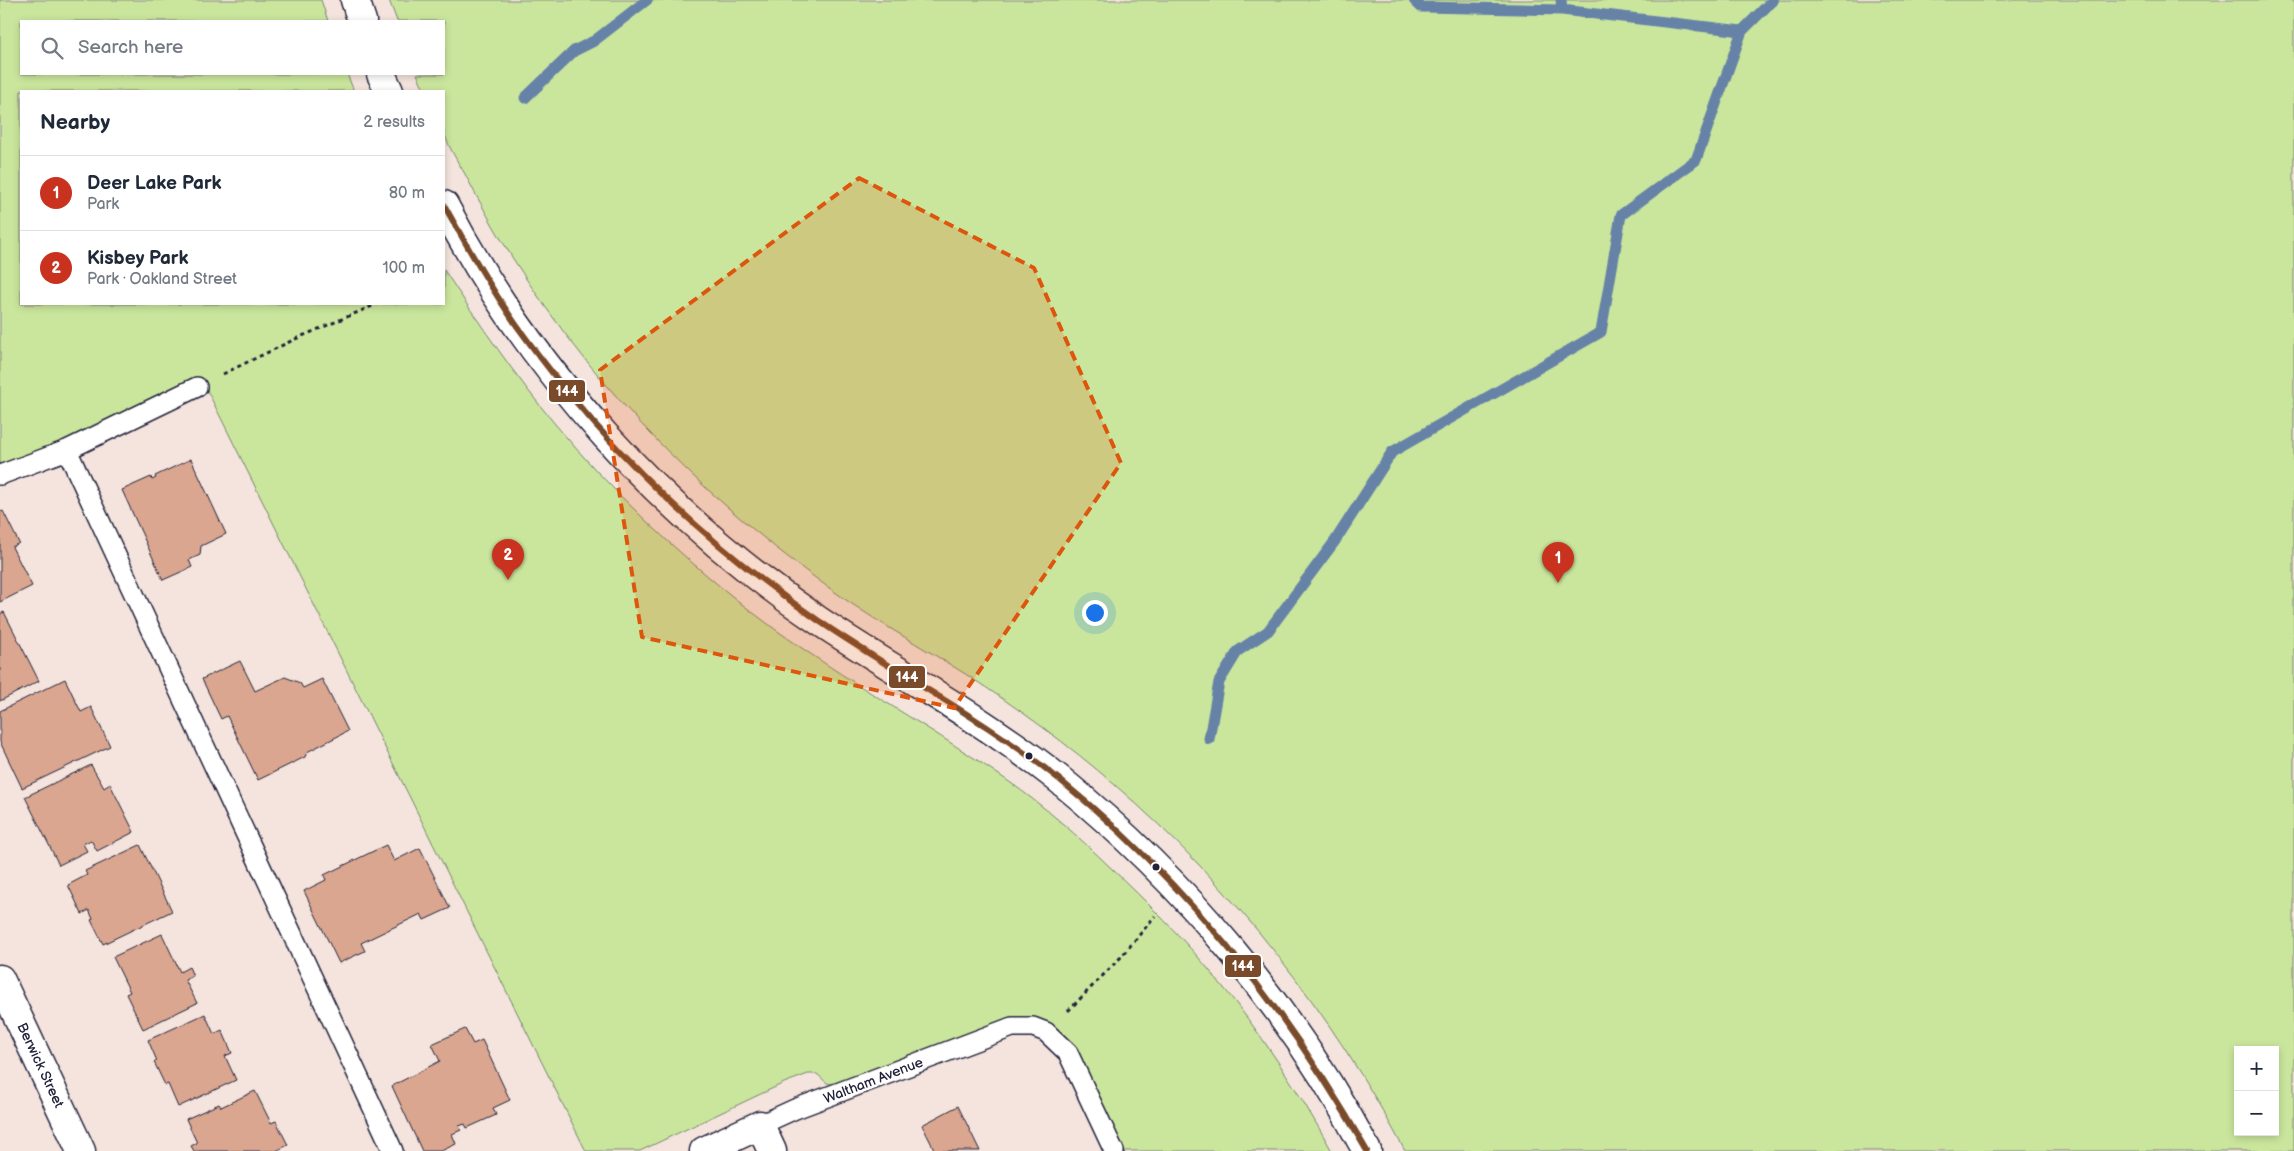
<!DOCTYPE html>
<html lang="en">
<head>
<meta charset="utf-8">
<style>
	body { margin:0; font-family:"Balsamiq Sans",sans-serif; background:#f2f2f3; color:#1f2937 }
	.controls { position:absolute; right:15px; bottom:15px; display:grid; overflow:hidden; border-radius:0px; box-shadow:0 2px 8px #0003 }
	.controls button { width:45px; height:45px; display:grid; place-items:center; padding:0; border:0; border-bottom:1px solid #e0e1e3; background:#fff; color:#1f2937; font:25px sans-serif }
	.you { position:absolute; left:1094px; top:612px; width:18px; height:18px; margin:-12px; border:4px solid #fff; border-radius:50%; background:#1a73e8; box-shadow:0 0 0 8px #1a73e833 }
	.badge { display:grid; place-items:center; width:32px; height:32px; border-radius:50%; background:#c8321e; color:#fff; font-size:16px; font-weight:700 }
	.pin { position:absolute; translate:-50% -41px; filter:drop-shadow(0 1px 2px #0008) }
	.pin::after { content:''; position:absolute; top:26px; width:18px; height:15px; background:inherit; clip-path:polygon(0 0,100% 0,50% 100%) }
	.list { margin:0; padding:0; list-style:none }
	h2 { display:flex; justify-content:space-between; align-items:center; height:65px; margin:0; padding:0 20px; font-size:21px }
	h2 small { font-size:16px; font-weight:400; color:#747a83 }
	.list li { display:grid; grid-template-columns:32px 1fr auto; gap:15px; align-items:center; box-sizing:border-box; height:75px; padding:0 20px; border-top:1px solid #e0e1e3 }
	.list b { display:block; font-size:19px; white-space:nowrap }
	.list p { margin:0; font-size:16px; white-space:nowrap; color:#747a83 }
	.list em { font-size:16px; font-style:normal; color:#747a83 }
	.icon { flex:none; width:28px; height:28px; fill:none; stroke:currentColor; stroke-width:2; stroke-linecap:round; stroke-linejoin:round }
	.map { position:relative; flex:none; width:2294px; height:1151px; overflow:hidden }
	.search { position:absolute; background:#fff; box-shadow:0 2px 8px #0003; left:20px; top:20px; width:425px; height:55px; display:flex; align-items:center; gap:12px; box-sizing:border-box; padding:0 18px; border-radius:0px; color:#747a83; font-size:19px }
	.panel { position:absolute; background:#fff; box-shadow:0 2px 8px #0003; left:20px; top:90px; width:425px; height:215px; border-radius:0px }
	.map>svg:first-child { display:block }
	.green { fill:#cae69d; stroke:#76846c; fill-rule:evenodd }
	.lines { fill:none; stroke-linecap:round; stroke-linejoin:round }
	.stream { stroke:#6683a7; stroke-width:11 }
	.building { fill:#daa68f; stroke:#22223b }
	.service-casing { stroke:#22223b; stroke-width:22 }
	.minor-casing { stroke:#22223b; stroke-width:31 }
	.tertiary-casing { stroke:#22223b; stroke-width:31 }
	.path { stroke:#22223b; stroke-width:3; stroke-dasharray:4 4; stroke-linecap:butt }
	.service { stroke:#fff; stroke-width:19 }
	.minor { stroke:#fff; stroke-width:28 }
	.tertiary { stroke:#fff; stroke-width:28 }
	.bus-1-casing { stroke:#fff; stroke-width:10 }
	.bus-1 { stroke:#7a4b2a; stroke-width:6 }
	.marked { fill:#de560e; fill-opacity:0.2; stroke:#de560e; stroke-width:4; stroke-dasharray:10 6; stroke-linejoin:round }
	.bus-dot { fill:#22223b; stroke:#fff; stroke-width:2 }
	.labels { text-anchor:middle; stroke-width:4.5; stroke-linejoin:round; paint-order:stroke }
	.street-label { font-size:14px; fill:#22223b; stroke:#fff }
	.line-badge { stroke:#fff; stroke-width:2 }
	.badge-label { font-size:14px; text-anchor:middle; font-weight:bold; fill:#fff }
</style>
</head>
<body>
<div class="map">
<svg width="2294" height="1151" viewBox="0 0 2294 1151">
	<rect width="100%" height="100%" fill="#f4e4dd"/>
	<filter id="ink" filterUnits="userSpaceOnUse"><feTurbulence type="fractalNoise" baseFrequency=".02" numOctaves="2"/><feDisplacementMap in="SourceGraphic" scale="10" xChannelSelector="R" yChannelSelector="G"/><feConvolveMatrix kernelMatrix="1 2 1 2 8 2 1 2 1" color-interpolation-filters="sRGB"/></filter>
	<g filter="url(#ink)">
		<path class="green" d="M0,0h321l7,21h-307v53h326l7,17h-333v213h423v-34c35,53 71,106 111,154 56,67 120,127 188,181 83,66 178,115 265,176 36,25 70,55 102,86 37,35 73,71 105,110 45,54 83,113 117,174h-218l-46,-98 -35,-26 -184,62 -22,-6 -10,-9h-9l-24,9 -144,68h-54l-382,-767 -204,91z
			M389,0h1905v1151h-889c-74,-139 -171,-263 -290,-366 -46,-40 -97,-77 -148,-110 -39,-25 -80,-47 -118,-73 -134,-93 -250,-207 -337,-345 -17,-27 -32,-54 -47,-83 -7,-12 -16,-26 -20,-39 -4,-13 -1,-30 -1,-44h-19l-8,-17h27v-53h-47zM2238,1050h37v82h-37z"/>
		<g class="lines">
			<path class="stream" d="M1414,0l7,7 141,3
				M1561,0l1,10 180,21 31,-31
				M525,98l49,-47 20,-10 53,-41
				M1209,739l10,-57 19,-31 30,-20 67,-90 57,-89 209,-120 20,-117 75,-55 46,-129"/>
		</g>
		<path class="building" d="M191,459l35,75 -25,12 -1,9 -11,5 3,7 -29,13 -41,-90 29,-13 1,3 4,-2 -1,-2z
			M3,511l16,32 -7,4 20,39 -32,16v-90z
			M4,612l35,69 -39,20v-87z
			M240,661l15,30 30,-14 15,6 3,5 19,-9 26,52 -41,21 -2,5 -47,23 -31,-64 -6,3 -19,-40z
			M65,679l16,33 10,-5 19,39 -88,42 -22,-46v-31z
			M91,765l13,23 6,-4 24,48 -37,19 -6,-11 -8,4 4,7 -28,14 -34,-68z
			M140,845l32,66 -69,33 -12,-24 2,-1 -4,-9 -7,4 -14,-29 19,-10 -2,-4z
			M386,845l8,16 26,-13 30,60 -26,12 -3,-6 -60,29 4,8 -26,12 -35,-72 22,-11 -2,-5z
			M162,934l18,38 9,-5 4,9 -8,4 12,23 -54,26 -17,-35 4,-2 -17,-35z
			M205,1014l9,20 8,-4 10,23 -7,3 11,24 -58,27 -10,-23 -3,1 -11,-23 3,-1 -9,-21z
			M465,1029l8,15 9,-4 28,60 -17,8 3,7 -29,13 -2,-4 -6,2 2,4 -9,4 4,10 -15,7h-19l-30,-65 48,-25 -8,-17z
			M255,1091l16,32 5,-2 12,24 -12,6h-82l-3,-5 6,-3 -11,-24 33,-15 2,3z
			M958,1106l22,45h-45l-13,-26z"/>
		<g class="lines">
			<defs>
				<path id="service" d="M67,450l130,-63
					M0,475l67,-25 326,701
					M760,1125l35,-16 217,-82h21l13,5 22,21 46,98"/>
				<path id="minor" d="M0,979l81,172
					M704,1151l56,-26 12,26"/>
				<path id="tertiary" d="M355,0l7,21
					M381,74l8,17
					M444,205c86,166 220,311 375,416 80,53 166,99 241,159 124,101 232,230 307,371"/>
			</defs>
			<use href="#service" class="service-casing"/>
			<use href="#minor" class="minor-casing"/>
			<use href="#tertiary" class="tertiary-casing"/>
			<path class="path" d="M223,374l70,-34 84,-36
				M1068,1011l53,-54 34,-41"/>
			<use href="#service" class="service"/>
			<use href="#minor" class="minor"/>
			<use href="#tertiary" class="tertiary"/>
			<defs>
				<path id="bus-1" d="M444,205c23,41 46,82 73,121 82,115 185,215 302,295 79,54 166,98 241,159 127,103 227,230 307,371"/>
			</defs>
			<use href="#bus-1" class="bus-1-casing"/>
			<use href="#bus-1" class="bus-1"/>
		</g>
	</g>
	<path class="marked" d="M859,178l175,90 87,195 -167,245 -312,-71 -42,-267z"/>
	<g class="bus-dot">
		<circle cx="1029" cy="756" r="4.5"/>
		<circle cx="1156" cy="867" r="4.5"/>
	</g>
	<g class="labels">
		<g class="street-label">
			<text transform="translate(41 1065) rotate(65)" y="5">Berwick Street</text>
			<text transform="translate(873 1080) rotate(-21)" y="5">Waltham Avenue</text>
		</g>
	</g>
	<g class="line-badge">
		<rect x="548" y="379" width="38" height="24" rx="5" fill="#7a4b2a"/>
		<rect x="888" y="665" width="38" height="24" rx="5" fill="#7a4b2a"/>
		<rect x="1224" y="954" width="38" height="24" rx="5" fill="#7a4b2a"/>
	</g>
	<g class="badge-label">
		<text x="567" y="396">144</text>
		<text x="907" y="682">144</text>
		<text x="1243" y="971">144</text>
	</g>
</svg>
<div class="controls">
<button>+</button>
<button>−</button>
</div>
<div class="you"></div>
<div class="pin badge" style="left:1558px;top:583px">1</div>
<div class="pin badge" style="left:508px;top:580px">2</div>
<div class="search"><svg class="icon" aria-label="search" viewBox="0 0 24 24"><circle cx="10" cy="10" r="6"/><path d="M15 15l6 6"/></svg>Search here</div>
<section class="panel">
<h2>Nearby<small>2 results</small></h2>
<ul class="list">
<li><span class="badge">1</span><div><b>Deer Lake Park</b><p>Park</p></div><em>80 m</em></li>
<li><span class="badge">2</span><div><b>Kisbey Park</b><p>Park · Oakland Street</p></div><em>100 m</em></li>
</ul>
</section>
</div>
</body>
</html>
